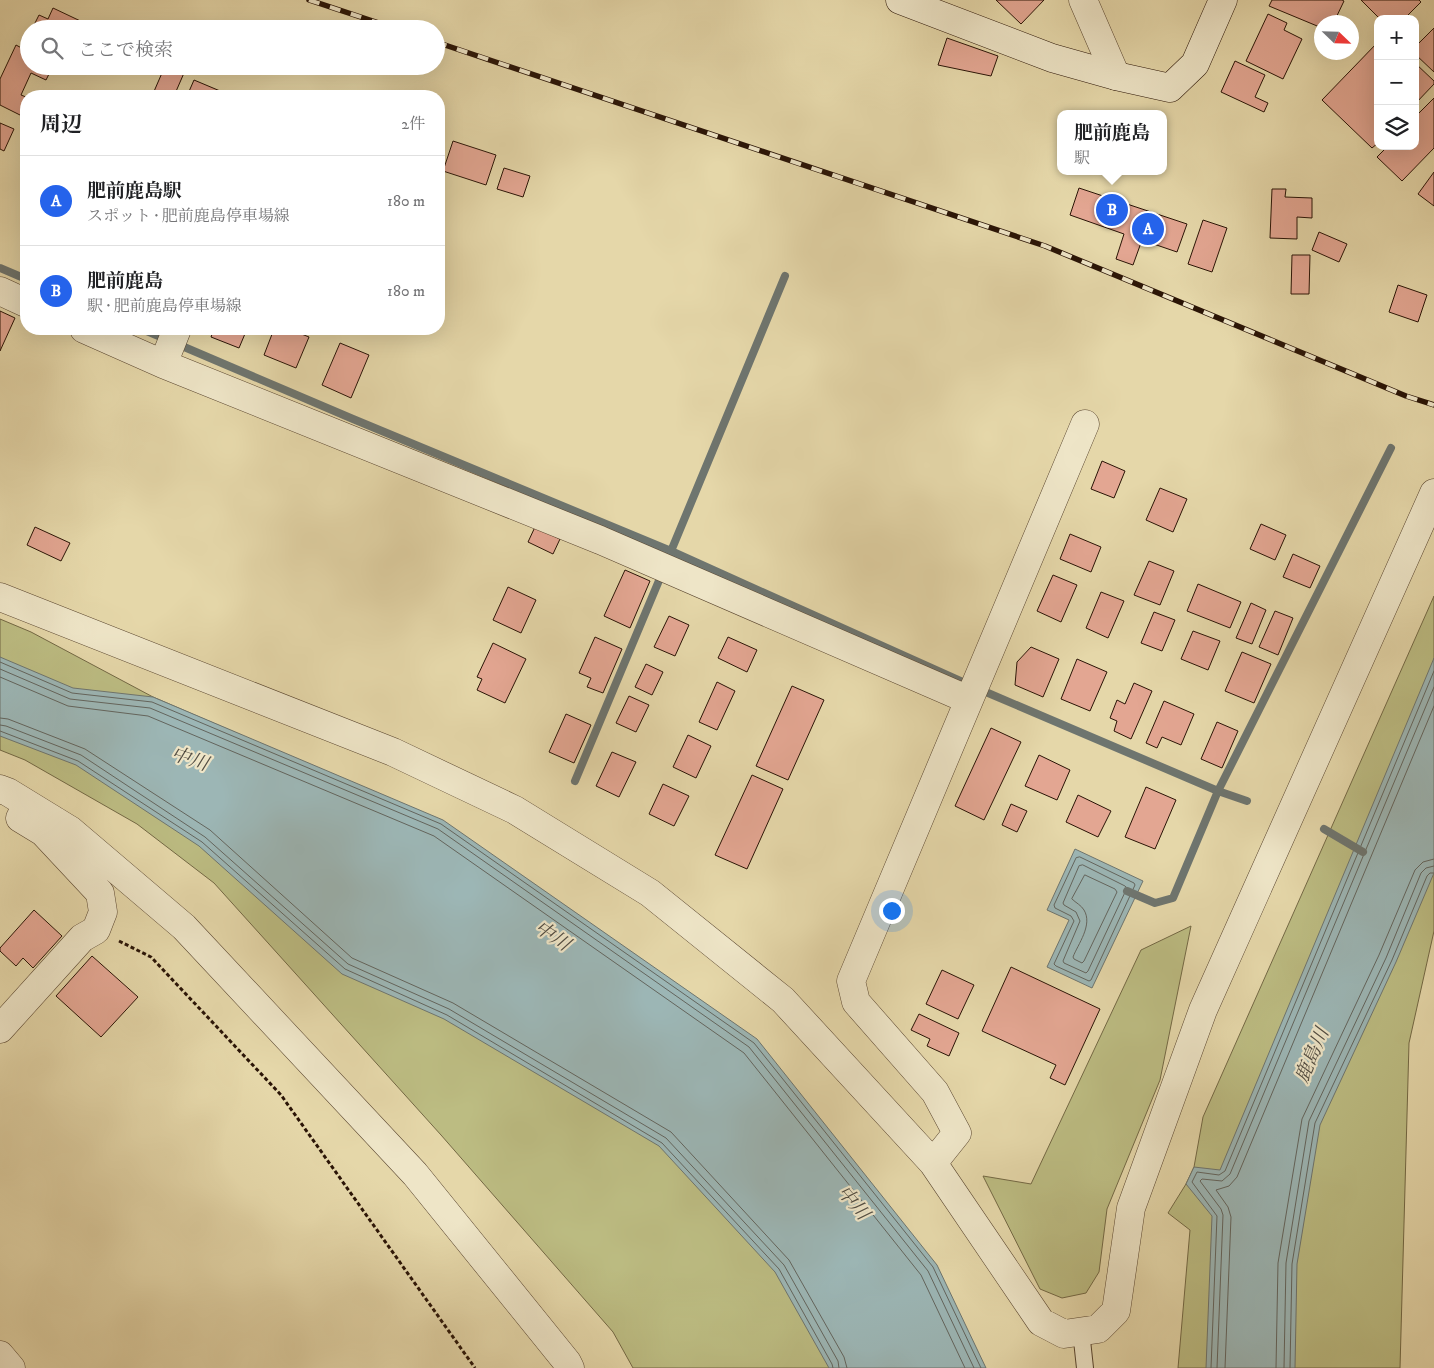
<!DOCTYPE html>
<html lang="ja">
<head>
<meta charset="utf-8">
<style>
	body { margin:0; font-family:"IM FELL DW Pica","Noto Serif JP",serif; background:#f6f6f6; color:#202124 }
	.controls { position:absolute; right:15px; top:15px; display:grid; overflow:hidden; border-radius:10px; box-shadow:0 5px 20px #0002 }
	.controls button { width:45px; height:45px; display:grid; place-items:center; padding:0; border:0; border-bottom:1px solid #e0e0e0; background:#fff; color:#202124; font:25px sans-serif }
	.compass { position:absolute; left:1314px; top:15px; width:45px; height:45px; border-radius:50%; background:#fff; box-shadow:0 5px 20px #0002; rotate:113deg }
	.you { position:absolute; left:891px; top:910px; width:18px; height:18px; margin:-12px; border:4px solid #fff; border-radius:50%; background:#1a73e8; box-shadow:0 0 0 8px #1a73e833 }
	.badge { display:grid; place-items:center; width:32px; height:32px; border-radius:50%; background:#2563eb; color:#fff; font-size:16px; font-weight:700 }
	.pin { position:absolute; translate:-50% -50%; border:2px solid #fff; box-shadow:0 1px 5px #0006 }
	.popup { position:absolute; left:1057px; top:110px; width:110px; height:65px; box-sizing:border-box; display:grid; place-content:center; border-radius:10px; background:#fff; filter:drop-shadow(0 1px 4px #0005); font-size:16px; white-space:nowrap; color:#757577 }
	.popup b { font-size:19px; color:#202124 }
	.popup::after { content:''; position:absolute; left:50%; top:100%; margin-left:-10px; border:10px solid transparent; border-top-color:#fff }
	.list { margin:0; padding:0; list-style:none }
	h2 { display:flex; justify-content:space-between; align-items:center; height:65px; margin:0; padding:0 20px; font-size:21px }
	h2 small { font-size:16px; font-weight:400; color:#757577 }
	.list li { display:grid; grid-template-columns:32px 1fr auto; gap:15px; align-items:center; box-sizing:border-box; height:90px; padding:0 20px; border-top:1px solid #e0e0e0 }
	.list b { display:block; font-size:19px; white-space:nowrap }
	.list p { margin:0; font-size:16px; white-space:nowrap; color:#757577 }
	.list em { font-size:16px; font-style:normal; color:#757577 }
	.icon { flex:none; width:28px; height:28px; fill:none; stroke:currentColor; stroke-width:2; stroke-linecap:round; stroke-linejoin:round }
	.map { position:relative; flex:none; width:1434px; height:1368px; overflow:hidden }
	.search { position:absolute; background:#fff; box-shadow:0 5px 20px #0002; left:20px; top:20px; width:425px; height:55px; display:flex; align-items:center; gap:12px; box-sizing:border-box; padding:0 18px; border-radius:28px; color:#757577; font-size:19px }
	.panel { position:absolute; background:#fff; box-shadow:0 5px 20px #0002; left:20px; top:90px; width:425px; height:245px; border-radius:20px }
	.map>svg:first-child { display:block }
	.green { fill:#bcbc82; stroke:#736844 }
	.water { fill:#9cb6b5; stroke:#6e756f }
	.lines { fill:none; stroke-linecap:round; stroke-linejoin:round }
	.shore { stroke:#63655e; stroke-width:1 }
	.stream { stroke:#6e756f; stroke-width:8 }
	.building { fill:#e3a692; stroke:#2a1406 }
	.service-casing { stroke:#59452f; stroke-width:18 }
	.minor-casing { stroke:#59452f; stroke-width:29 }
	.tertiary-casing { stroke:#59452f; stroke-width:29 }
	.secondary-casing { stroke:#2a1406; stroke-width:29 }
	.path { stroke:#2a1406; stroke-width:3; stroke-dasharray:4 2.5; stroke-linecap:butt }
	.service { stroke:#eee5c7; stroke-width:16 }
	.minor { stroke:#eee5c7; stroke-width:28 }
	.tertiary { stroke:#eee5c7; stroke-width:28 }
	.secondary { stroke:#eee5c7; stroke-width:28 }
	.rail-casing { stroke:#2a1406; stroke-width:5.5 }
	.rail { stroke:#eee5c7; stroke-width:4; stroke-dasharray:11; stroke-linecap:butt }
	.labels { text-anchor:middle; stroke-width:4.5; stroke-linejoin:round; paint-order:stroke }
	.water-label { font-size:19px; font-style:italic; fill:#524d43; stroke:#eee5c7 }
</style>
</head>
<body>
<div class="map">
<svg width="1434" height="1368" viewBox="0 0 1434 1368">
	<rect width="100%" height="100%" fill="#e5d7a9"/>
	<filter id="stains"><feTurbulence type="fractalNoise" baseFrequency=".004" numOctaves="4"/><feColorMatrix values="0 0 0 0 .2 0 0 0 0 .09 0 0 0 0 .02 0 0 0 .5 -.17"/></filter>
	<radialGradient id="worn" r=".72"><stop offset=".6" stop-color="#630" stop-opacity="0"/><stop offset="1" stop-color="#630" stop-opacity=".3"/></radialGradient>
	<path class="green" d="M1434,596v123l-208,649h-48l12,-138 -22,-17 18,-29 8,-17 9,-50z
		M0,619l31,13 122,65 88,38 -241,-58z
		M0,712l278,92 653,564h-298l-20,-36 -172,-197 -227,-252 -77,-59 -112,-64 -25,-10z
		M1434,809v122l-25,112 -9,325h-131l34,-257z
		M1191,926l-31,154 -53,129 -8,63 -13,21 -24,5 -22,-9 -57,-113 48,8 110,-234z"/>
	<path class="water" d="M0,657l73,31 80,9 290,123 314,219 180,226 49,103h-157l-54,-96 -116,-126 -215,-127 -102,-45 -143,-128 -123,-81 -76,-29z
		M1434,658v215l-38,89 -76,163 -23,139 -2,104h-89l6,-152 -26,-32 8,-17 26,3z
		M1075,849l68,32 -51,107 -45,-21 22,-47 -22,-10z"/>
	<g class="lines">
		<path class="shore" d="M0,662l72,31 80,9 289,122 313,219 179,224 48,101
			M0,669l70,30 80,9 288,121 311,218 179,224 46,97
			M0,677l68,29 80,10 286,120 310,217 177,222 44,93
			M0,718l8,1 77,30 125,81 142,128 101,45 218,129 118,128 55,97 3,11
			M0,725l6,1 75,29 124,82 143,127 101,45 217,129 118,127 54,96 1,7
			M0,731l78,30 124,81 143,127 102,46 215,128 117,126 53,95 1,4
			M1080,857l54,26 1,2 -44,95 -2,1 -33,-15 -2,-2 20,-43 -3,-5 -16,-8 -1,-3 22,-47z
			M1083,865l42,21 2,2 -39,83 -2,2 -22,-10 -1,-2 17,-40 -4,-9 -12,-7 -1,-2 16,-37z
			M1085,875l30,14 2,3 -33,69 -2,2 -8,-4 -1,-2c5,-13 20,-32 11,-47 -3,-5 -8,-7 -12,-11z
			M1211,1368l6,-152 -25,-34 5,-10 22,3 6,-4 209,-500
			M1217,1368l6,-153 -2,-6 -21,-28 2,-2 20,2 8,-7 204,-487
			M1225,1368l6,-151 -3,-10 -12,-17 13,-4 8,-9 197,-471
			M1276,1368l2,-105 24,-144 77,-164 36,-85 8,-8 11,-3
			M1284,1368l2,-105 23,-142 77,-163 35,-85 5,-5 8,-2
			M1290,1368l2,-104 23,-141 77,-163 35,-84 3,-3h4"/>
		<path class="stream" d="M0,268l26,11
			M142,329l211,90 318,132 296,133 251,107 29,10
			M669,556l116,-280
			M575,781l88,-210
			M1324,829l39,23
			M1127,891l28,12 18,-5 45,-107 173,-343"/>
	</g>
	<path class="building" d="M996,0h48l-23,24z
		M1272,0h70l2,1 -10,21h-12v6l-53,-22z
		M1361,0h58l2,2 -17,17h-24z
		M53,8l38,18 -2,3h-57l7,-14 9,4z
		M1268,14l19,9 -3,7 18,9 -19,40 -37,-18z
		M1434,28v44l-19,-18v-7z
		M947,38l51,18 -7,20 -53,-11z
		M1378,42v101l-6,5 -50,-48z
		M16,45l13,7v14h24l-7,14 -15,-7 -10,22 5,2v21l-26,-13v-26z
		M1235,61l30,14 -10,22 13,6 -4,9 -43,-20z
		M1415,63l19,18v3l-19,20z
		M165,66l19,7 -10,23h-22z
		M194,80l38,16h-45z
		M1434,98v50l-32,33 -25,-24 11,-11h27v-29z
		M0,123l14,6 -10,22 -4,-2z
		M453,141l43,14 -10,30 -43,-14z
		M504,168l26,8 -7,21 -26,-8z
		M1434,172v34l-16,-12z
		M1079,188l108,36 -10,28 -35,-12 -9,25 -17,-6 8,-25 -54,-19z
		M1272,189h14l-1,8 27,1v20l-15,-1v22l-27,-1z
		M1203,220l24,8 -15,44 -24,-8z
		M1319,232l28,12 -8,18 -27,-12z
		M1292,255h18l-1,39h-18z
		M1398,285l29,10 -9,27 -29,-10z
		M0,311l15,7 -15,33z
		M214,329h33l-8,19 -28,-11z
		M274,329h15l20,8 -13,31 -32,-13z
		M340,343l29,12 -18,43 -29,-13z
		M1102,461l23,10 -11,27 -23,-9z
		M1160,488l27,11 -14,33 -27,-12z
		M1261,524l25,11 -11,25 -25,-11z
		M35,527l35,16 -9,18 -34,-16z
		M535,527l25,12 -7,15 -25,-12z
		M1070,534l31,13 -10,25 -31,-13z
		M1293,554l27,12 -10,22 -27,-11z
		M1149,561l25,10 -14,34 -26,-10z
		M625,570l25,11 -20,47 -26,-12z
		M1053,575l24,10 -16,37 -24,-11z
		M1198,584l43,18 -11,26 -43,-17z
		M508,587l28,13 -15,33 -28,-13z
		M1101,592l23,9 -16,37 -22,-10z
		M1251,603l15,7 -14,34 -16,-6z
		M1275,611l18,7 -15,37 -19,-8z
		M1154,612l21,8 -13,31 -21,-8z
		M669,616l20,9 -14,31 -21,-9z
		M1193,631l27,10 -12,29 -27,-11z
		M595,637l27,12 -19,44 -16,-6 4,-9 -12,-5z
		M728,637l29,13 -10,22 -29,-14z
		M493,643l33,16 -21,44 -28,-13 5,-11 -5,-2z
		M1031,647l28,12 -16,38 -28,-12 2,-23z
		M1242,652l29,12 -17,39 -29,-12z
		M1077,659l30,13 -17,39 -29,-12z
		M646,664l17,8 -11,23 -17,-8z
		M717,682l18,9 -18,39 -18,-8z
		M1134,683l18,8 -21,48 -17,-8 3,-10 -7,-3 7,-18 8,4z
		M792,686l32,14 -36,80 -32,-14z
		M629,696l20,9 -13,27 -20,-9z
		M1164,701l30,13 -13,31 -19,-8 -5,11 -11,-5z
		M566,714l25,11 -17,38 -25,-11z
		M1217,722l21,9 -16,37 -21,-9z
		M991,728l30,14 -37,78 -29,-14z
		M688,735l23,11 -15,32 -23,-11z
		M612,752l24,10 -17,35 -23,-11z
		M1039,755l31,15 -13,30 -32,-14z
		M752,775l31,14 -36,80 -32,-14z
		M663,784l26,12 -15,30 -25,-12z
		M1146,787l30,13 -21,49 -30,-12z
		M1078,795l33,16 -13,26 -32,-15z
		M1011,804l16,7 -10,21 -15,-7z
		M34,910l28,26 -29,32 -10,-10 -7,8 -16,-15v-3z
		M92,956l46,41 -37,40 -45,-41z
		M1011,967l89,42 -35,76 -15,-7 6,-13 -74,-34z
		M942,970l32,15 -16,34 -32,-15z
		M919,1014l40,19 -10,23 -22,-10 3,-7 -19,-9z"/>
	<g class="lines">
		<defs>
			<path id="service" d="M1081,1331l4,37"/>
			<path id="minor" d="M0,291l26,12
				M84,329l79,35 437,176 369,160
				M163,364l14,-35
				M0,597l393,155 122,58 135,83 133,107 150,163 108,159 23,12 34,-5 18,-18 15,-103 72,-198 231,-517
				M0,789l8,3 62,38 114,97 231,247 152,188 3,6
				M0,1029l82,-91 14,-8 7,-18 -3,-19 -57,-61 -23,-14
				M933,1163l24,-30 -22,-41 -79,-90 -5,-21 234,-557
				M0,1355l11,13"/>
			<path id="tertiary" d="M1083,0l33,76"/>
			<path id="secondary" d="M900,0l152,58 64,18 54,12 25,-24 28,-64"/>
		</defs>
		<use href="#service" class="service-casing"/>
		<use href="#minor" class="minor-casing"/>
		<use href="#tertiary" class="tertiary-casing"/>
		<use href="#secondary" class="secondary-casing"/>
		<path class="path" d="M119,941l32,16 130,138 194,273"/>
		<use href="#service" class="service"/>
		<use href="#minor" class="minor"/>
		<use href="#tertiary" class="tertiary"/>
		<use href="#secondary" class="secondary"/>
		<defs>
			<path id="rail" d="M309,0l88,29
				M436,42l609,204 361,150 28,9"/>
		</defs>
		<use href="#rail" class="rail-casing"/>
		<use href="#rail" class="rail"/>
	</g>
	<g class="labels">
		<g class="water-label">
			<text transform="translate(190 758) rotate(18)" y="7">中川</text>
			<text transform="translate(553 935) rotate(34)" y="7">中川</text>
			<text transform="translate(1311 1055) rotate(-67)" y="7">鹿島川</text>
			<text transform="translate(854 1202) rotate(50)" y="7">中川</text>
		</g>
	</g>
	<rect width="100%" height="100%" filter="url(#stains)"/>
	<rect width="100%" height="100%" fill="url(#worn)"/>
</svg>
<div class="controls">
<button>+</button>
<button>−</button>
<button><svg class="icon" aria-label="layers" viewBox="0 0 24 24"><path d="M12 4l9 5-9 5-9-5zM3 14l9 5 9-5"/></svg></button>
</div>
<svg class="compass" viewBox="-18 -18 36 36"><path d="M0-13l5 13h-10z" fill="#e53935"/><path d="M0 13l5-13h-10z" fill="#757577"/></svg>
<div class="you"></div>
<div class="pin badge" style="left:1148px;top:229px">A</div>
<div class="pin badge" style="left:1112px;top:210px">B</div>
<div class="popup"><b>肥前鹿島</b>駅</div>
<div class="search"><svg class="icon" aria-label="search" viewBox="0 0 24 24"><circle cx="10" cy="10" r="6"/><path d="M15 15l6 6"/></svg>ここで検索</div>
<section class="panel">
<h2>周辺<small>2件</small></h2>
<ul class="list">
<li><span class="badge">A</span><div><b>肥前鹿島駅</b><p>スポット · 肥前鹿島停車場線</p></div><em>180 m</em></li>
<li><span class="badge">B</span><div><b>肥前鹿島</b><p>駅 · 肥前鹿島停車場線</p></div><em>180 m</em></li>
</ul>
</section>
</div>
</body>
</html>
